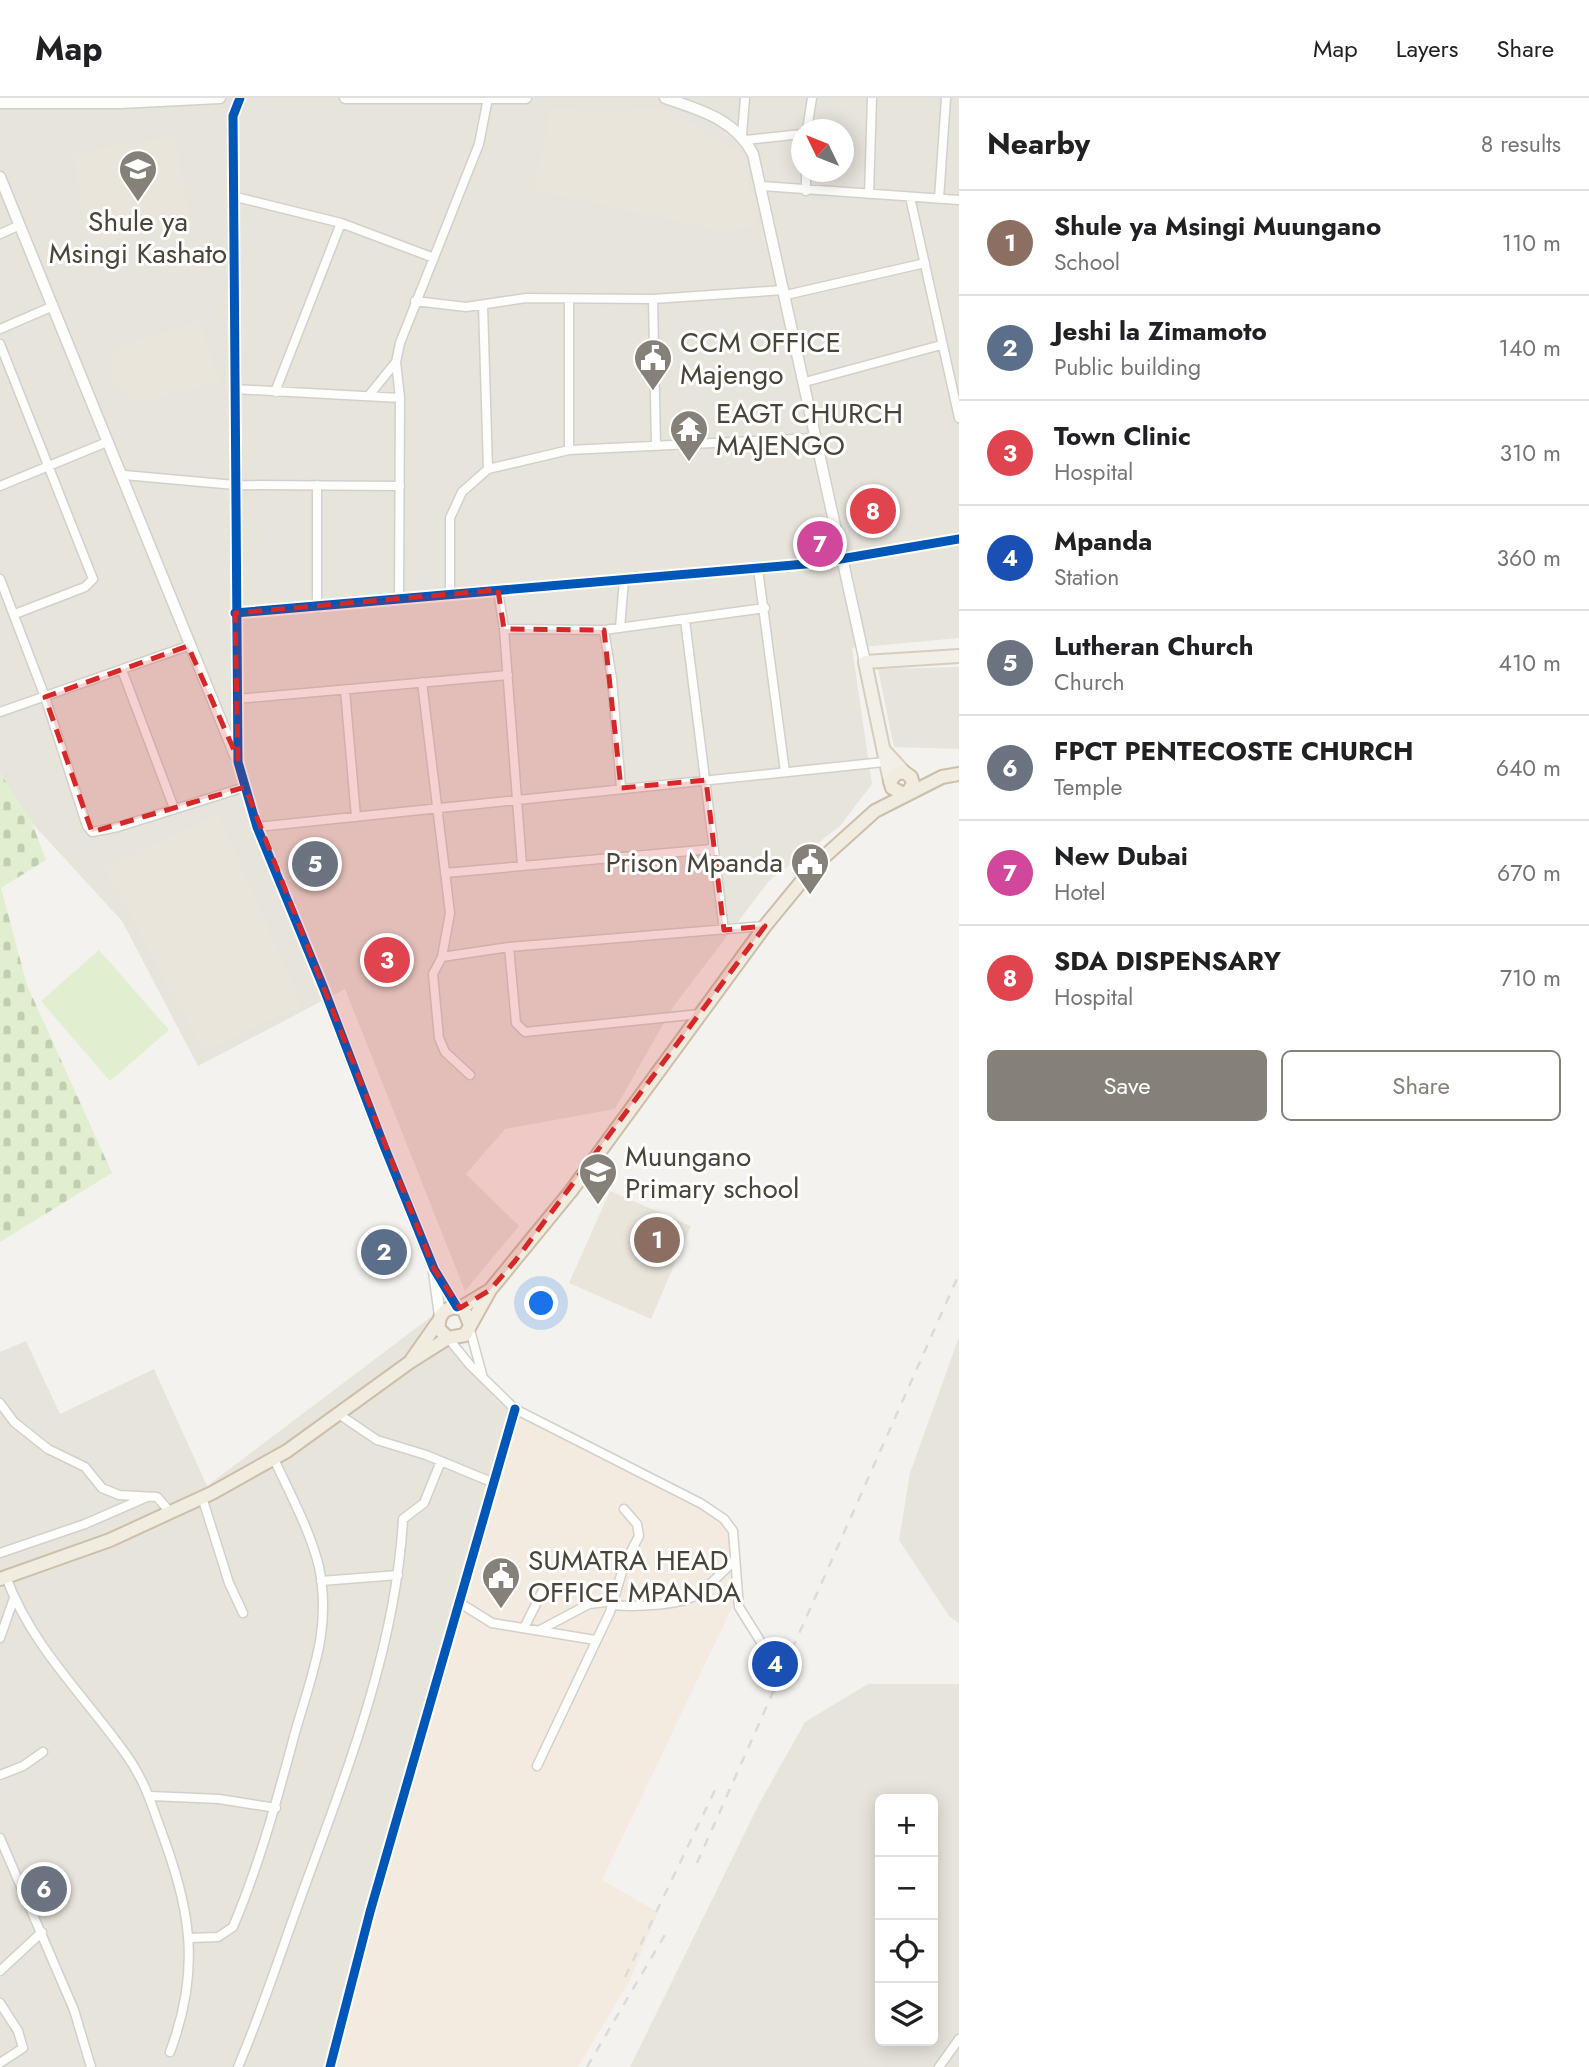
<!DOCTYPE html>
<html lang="en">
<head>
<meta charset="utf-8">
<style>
	body { margin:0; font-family:Jost,sans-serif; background:#f6f6f6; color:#202124 }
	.controls { position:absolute; right:21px; bottom:21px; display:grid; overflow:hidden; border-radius:10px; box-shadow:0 4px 18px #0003 }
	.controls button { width:63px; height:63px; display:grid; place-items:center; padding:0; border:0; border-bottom:2px solid #e0e0e0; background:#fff; color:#202124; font:35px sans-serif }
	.compass { position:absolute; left:791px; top:21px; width:63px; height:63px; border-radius:50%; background:#fff; box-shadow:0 4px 18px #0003; rotate:313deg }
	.you { position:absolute; left:542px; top:1206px; width:24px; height:24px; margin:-18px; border:5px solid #fff; border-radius:50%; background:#1a73e8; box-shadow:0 0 0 10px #1a73e833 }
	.badge { display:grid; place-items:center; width:46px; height:46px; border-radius:50%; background:#868178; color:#fff; font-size:23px; font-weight:700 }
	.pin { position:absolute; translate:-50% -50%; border:4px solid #fff; box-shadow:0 2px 7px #0006 }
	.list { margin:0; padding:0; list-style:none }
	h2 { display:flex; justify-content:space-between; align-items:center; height:91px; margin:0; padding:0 28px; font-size:30px }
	h2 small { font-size:23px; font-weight:400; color:#757577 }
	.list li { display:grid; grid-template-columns:46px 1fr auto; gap:21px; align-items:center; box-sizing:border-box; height:105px; padding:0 28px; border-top:2px solid #e0e0e0 }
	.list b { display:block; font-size:26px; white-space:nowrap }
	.list p { margin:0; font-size:23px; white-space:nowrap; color:#757577 }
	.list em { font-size:23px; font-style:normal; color:#757577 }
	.actions { display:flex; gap:14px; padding:21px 28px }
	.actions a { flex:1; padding:16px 0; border:2px solid #868178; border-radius:10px; text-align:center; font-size:24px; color:#868178 }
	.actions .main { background:#868178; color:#fff }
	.icon { flex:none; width:38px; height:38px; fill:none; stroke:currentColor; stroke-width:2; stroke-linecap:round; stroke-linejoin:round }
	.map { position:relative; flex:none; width:959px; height:1969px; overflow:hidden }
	header { display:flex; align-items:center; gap:42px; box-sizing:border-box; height:98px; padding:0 35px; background:#fff; border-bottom:2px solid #e0e0e0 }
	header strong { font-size:33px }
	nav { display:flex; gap:38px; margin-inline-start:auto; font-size:24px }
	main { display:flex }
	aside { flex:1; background:#fff }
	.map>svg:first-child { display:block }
	.residential { fill:#e7e4dc; fill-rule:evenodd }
	.commercial { fill:#f3ebdf }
	.education { fill:#eae5da }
	.grass { fill:#e1eecf }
	.cemetery { fill:url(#cemetery-stones) }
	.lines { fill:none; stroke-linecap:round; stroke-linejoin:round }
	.minor-casing { stroke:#d2d0cb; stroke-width:11 }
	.tertiary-casing { stroke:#d2d0cb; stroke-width:13 }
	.primary-casing { stroke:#d6cebb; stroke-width:16 }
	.trunk-casing { stroke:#ccbfa9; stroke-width:16 }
	.minor { stroke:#fdfdfc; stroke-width:8 }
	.tertiary { stroke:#fdfdfc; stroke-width:10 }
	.primary { stroke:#f2efe6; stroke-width:12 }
	.trunk { stroke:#f0ece0; stroke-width:12 }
	.rail { stroke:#dbdbda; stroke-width:2.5; stroke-dasharray:9 9; stroke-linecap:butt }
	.cycleway-casing { stroke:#fff; stroke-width:13 }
	.cycleway { stroke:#0057b8; stroke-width:9 }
	.marked { fill:#d62828; fill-opacity:0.2; stroke:#d62828; stroke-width:5; stroke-dasharray:14 9; stroke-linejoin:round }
	.labels { text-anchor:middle; stroke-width:6; stroke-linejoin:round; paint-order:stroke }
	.poi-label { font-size:28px; fill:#4b4439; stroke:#fff; text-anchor:start }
</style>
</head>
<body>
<header>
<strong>Map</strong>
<nav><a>Map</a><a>Layers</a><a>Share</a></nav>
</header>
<main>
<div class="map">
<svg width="959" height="1969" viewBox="0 0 959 1969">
	<defs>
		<pattern id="cemetery-stones" width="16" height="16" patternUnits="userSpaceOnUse" patternTransform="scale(1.75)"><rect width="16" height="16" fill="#e1eecf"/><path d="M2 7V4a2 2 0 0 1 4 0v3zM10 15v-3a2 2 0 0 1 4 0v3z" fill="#c3cdb2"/></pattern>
	</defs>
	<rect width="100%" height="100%" fill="#f4f2ee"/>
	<path class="residential" d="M0,0h959v540l-107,10 20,136 -32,42 -71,55 -96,126 -58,102 -110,20 -39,45 53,52 -54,65 -120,-302 -147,77 -76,-145 -90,-98 -32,-50zM802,32h42v42h-42z
		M959,569v82l-65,-2 -16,-78z
		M432,1218l83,93 -185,658h-330v-715l26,-11 34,73 94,-45 53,117z
		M959,1239v286l-10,-7 -50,-76 11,-67z
		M868,1586h91v383h-329l129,-263 46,-82zM880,1701h53v242h-53z"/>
	<path class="commercial" d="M515,1311l187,95 31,27 5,64 -136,285 56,32 -29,70 -51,85h-248z"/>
	<path class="education" d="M551,10l52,3 63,-3 77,47 14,70 -32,7 -192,-42z
		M175,38l15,88 -102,21 -15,-92z
		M199,223l21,61 -84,21 -25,-19 3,-36z
		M218,716l84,191 -98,47 -100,-185z
		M610,1093l81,35 -40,93 -82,-36z"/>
	<path class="grass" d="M99,852l70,80 -59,51 -69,-80z"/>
	<path class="cemetery" d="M0,675l32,50 14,37 -45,28 26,97 85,188 -112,69z"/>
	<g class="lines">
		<defs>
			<path id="minor" d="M807,32l5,-32
				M742,36l3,-36
				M746,42l56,-6
				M761,88l198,14
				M806,93v-19
				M869,96l3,-96
				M236,99l105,26 93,35
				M910,99l49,221
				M939,101l7,-101
				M0,136l20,-9
				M786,197l139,-32
				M569,201v151
				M653,201l3,146
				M415,203l51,6 60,-9 127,1 131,-9
				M483,207l5,164
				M0,231l51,-22
				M0,246l93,235 -8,8 -70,27
				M805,284l136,-37
				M234,291l166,9
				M275,294l66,-169
				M370,296l26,-32
				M124,377l111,10 165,1
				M317,387v123
				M0,388l107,-44
				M758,471l27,203
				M0,481l45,118 42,129 5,6 26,-5 127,-40
				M498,492l6,39 18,236
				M450,497v-77l12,-26 26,-23 81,-19 247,-12
				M399,502l1,-202 -4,-36 4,-19 79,-199 9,-46
				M235,515l582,-50 142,-24
				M685,522l39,310
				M620,530l4,-48
				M504,531l100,1 161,-22
				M604,532l8,49 9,109
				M122,572l52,138
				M422,584l28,231 -8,44 -9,17 6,64 6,14 25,23
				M345,592l11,127
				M237,601l271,-24
				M0,614l188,-66
				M257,729l627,-65
				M445,775l267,-24
				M509,849l7,76 9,9 175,-18
				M442,859l67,-10 256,-21
				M470,1232l12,44
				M448,1240l22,27 45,44 187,95 22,15 9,12 6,76 25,40
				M0,1305l14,19 34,27 37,18 17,21 17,7 38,2 14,16
				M340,1317l37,25 49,15 68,28
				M202,1399l27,86 14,30
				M0,1455l85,-29 62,-27
				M6,1479c26,70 77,117 119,176 17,23 25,46 34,72 31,83 43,142 11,227
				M321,1483l77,-6
				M460,1505l32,20 103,17
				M613,1507c21,2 65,1 83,-10 14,-9 26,-23 38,-34
				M524,1530l18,-36
				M540,1532l49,-26 25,-3
				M0,1540l14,-40
				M537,1668l73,-154 14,-47 15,-29 -2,-12 -13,-15
				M0,1677l23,-9 20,-14
				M151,1698l68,3 57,9
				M0,1740l74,172 17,57
				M190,1840l28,-1 15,-10c25,-59 42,-120 59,-183 16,-62 41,-110 27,-177 -9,-37 -29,-73 -45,-108
				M0,1873l42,-39
				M0,1905l18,28 5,17 -23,15
				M238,1969c26,-61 45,-122 68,-184 43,-117 90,-238 97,-364l21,-16 17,-42
				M330,1969l40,-155 145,-503
				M939,1969l20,-28"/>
			<path id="tertiary" d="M240,0l-7,18 5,646 19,65 67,162 60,157 50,123 23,38
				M345,0h181
				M665,0c35,12 70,21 88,56l112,508
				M0,5h120l100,-5
				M0,79l235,578
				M434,1174l6,44"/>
			<path id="primary" d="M883,651l21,23
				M890,683l-25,-119 94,-6"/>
			<path id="trunk" d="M904,696l-12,-6 -2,-7 6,-7 8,-2 7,5 2,7 -5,8
				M460,1210l30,-18
				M448,1240l-9,-9c-2,-16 10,-26 25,-19l6,15
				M412,1261l26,-37
				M0,1481l110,-39 102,-47 75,-42 123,-89 38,-24 17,-3 25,-45 81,-99 194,-265 50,-61 60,-54 67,-34 17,-3"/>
		</defs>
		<use href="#minor" class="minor-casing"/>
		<use href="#tertiary" class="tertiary-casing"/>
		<use href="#primary" class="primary-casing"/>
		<use href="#trunk" class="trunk-casing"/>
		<use href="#minor" class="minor"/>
		<use href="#tertiary" class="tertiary"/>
		<use href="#primary" class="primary"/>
		<use href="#trunk" class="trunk"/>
		<path class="rail" d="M697,1765l262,-589
			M625,1879l90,-187
			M587,1969l82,-139"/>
		<defs>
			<path id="cycleway" d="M240,0l-7,18 5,646 19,65 67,162 60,157 50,123 23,38
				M235,515l582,-50 142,-24
				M330,1969l40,-155 145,-503"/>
		</defs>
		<use href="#cycleway" class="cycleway-casing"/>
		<use href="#cycleway" class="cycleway"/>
	</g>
	<path class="marked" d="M498,492l6,39 100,1 17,158 85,-8 18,150 41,-4 -250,335 -25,29 -30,18 -26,-39 -189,-482 -153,45 -47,-135 143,-51 50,113 -3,-146z"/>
	<defs>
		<symbol id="school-pin" viewBox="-11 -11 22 30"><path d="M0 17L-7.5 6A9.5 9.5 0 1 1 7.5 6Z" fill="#868178" stroke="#fff"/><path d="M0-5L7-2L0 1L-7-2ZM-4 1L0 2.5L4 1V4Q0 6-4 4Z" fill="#fff"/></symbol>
		<symbol id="civic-pin" viewBox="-11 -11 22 30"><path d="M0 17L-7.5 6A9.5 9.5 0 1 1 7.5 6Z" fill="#868178" stroke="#fff"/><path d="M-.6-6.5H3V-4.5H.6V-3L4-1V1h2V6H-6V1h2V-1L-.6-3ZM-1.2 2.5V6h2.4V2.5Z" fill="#fff"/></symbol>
		<symbol id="temple-pin" viewBox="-11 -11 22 30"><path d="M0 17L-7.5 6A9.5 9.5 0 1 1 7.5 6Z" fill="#868178" stroke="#fff"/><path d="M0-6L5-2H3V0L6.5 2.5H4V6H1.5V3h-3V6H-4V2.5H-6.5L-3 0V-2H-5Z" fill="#fff"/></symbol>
	</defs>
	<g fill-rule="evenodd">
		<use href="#school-pin" x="116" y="49" width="44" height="60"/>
		<use href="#civic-pin" x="631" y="238" width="44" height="60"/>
		<use href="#temple-pin" x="667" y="309" width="44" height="60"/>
		<use href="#civic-pin" x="788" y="742" width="44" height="60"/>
		<use href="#school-pin" x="576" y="1052" width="44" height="60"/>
		<use href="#civic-pin" x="479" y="1456" width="44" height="60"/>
	</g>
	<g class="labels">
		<g class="poi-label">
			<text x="138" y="133" text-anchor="middle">Shule ya<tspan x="138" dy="32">Msingi Kashato</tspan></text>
			<text x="680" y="254">CCM OFFICE<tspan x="680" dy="32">Majengo</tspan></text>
			<text x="716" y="325">EAGT CHURCH<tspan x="716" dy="32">MAJENGO</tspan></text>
			<text x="783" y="774" text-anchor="end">Prison Mpanda</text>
			<text x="625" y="1068">Muungano<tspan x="625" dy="32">Primary school</tspan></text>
			<text x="528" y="1472">SUMATRA HEAD<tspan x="528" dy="32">OFFICE MPANDA</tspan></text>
		</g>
	</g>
</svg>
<div class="controls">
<button>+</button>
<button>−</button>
<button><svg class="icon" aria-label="locate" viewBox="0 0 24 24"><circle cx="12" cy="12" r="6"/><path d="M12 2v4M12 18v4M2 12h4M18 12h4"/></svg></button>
<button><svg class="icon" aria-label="layers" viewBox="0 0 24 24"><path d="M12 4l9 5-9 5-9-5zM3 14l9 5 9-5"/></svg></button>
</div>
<svg class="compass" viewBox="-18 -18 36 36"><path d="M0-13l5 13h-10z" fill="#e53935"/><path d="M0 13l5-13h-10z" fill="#757577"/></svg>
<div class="you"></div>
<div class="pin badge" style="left:657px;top:1142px;background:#8d6e63">1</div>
<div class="pin badge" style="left:384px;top:1154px;background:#5c6f8a">2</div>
<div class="pin badge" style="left:387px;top:862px;background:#e0444e">3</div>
<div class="pin badge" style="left:775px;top:1566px;background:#1a4fb4">4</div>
<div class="pin badge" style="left:315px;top:766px;background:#6b7280">5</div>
<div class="pin badge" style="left:44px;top:1791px;background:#6b7280">6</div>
<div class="pin badge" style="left:820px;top:446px;background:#d1479c">7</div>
<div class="pin badge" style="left:873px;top:413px;background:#e0444e">8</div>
</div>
<aside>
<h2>Nearby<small>8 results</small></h2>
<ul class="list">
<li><span class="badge" style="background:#8d6e63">1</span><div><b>Shule ya Msingi Muungano</b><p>School</p></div><em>110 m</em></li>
<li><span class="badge" style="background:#5c6f8a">2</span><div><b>Jeshi la Zimamoto</b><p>Public building</p></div><em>140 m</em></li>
<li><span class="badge" style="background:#e0444e">3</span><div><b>Town Clinic</b><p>Hospital</p></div><em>310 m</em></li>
<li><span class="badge" style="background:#1a4fb4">4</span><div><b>Mpanda</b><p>Station</p></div><em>360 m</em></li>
<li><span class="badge" style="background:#6b7280">5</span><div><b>Lutheran Church</b><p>Church</p></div><em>410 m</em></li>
<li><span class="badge" style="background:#6b7280">6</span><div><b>FPCT PENTECOSTE CHURCH</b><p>Temple</p></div><em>640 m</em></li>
<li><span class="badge" style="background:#d1479c">7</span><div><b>New Dubai</b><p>Hotel</p></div><em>670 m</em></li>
<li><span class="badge" style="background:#e0444e">8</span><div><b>SDA DISPENSARY</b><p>Hospital</p></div><em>710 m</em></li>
</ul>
<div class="actions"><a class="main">Save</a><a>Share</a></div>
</aside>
</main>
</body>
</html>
